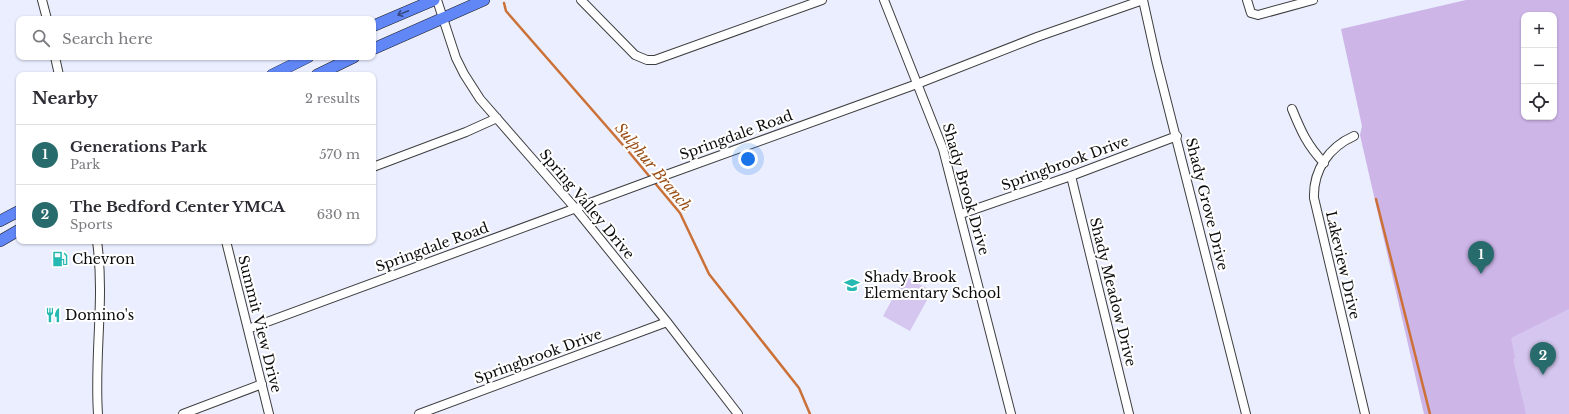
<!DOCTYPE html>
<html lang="en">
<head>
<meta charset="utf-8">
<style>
	body { margin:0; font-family:"Libre Baskerville",serif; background:#f7f7f7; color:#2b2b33 }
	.controls { position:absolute; right:12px; top:12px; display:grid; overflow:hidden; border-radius:8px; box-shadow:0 1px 3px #0004 }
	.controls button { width:36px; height:36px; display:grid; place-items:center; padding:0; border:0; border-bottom:1px solid #e1e1e2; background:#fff; color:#2b2b33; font:20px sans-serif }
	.you { position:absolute; left:748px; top:159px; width:14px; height:14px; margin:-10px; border:3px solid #fff; border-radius:50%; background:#1a73e8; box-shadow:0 0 0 6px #1a73e833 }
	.badge { display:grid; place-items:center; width:26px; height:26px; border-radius:50%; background:#286b6c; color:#fff; font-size:13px; font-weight:700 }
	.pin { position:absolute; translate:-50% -33px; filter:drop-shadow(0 1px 2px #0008) }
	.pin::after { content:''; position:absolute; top:21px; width:14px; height:12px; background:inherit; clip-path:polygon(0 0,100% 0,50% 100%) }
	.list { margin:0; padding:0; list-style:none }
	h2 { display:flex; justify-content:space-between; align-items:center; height:52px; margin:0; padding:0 16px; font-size:17px }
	h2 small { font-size:13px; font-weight:400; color:#7c7c81 }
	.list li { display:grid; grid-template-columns:26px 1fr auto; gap:12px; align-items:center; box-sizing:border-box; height:60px; padding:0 16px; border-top:1px solid #e1e1e2 }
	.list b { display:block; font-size:15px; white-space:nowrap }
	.list p { margin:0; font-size:13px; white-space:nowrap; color:#7c7c81 }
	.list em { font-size:13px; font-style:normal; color:#7c7c81 }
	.icon { flex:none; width:22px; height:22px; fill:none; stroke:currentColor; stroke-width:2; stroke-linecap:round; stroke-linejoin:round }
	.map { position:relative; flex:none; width:1569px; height:414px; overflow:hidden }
	.search { position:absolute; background:#fff; box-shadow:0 1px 3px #0004; left:16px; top:16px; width:360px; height:44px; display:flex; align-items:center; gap:10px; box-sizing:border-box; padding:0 14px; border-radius:8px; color:#7c7c81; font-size:15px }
	.panel { position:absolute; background:#fff; box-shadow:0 1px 3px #0004; left:16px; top:72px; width:360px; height:172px; border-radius:8px }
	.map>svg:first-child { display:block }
	.green { fill:#cdb5e8; fill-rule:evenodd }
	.pitch { fill:#d4c6ef }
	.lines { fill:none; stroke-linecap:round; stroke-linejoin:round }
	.stream { stroke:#cb7137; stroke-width:2.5 }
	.minor-casing { stroke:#3e3e3e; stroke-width:10 }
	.major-casing { stroke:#1c1c1c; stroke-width:12 }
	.minor { stroke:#fff; stroke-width:8 }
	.major { stroke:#6187f7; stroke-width:11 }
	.oneway { stroke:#364981 }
	.labels { text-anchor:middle; stroke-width:4; stroke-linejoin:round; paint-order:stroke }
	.street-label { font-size:14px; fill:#0b0b0b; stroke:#fff }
	.poi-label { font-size:14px; fill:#0b0b0b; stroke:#fff; text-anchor:start }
	.water-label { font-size:15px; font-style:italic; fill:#9b4f17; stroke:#fff }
</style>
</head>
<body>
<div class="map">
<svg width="1569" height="414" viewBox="0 0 1569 414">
	<rect width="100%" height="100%" fill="#eaeeff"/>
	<path class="green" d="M1466,0h103v414h-145l-64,-279 2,-9 -21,-97zM1524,15h30v102h-30z"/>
	<path class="pitch" d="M905,276l27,15 -22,40 -27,-15z
		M1569,309v105h-43l-13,-55 2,-1 -4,-20z"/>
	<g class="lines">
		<path class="stream" d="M504,3l2,8 123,141 51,61 29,61 90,114 11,26
			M1376,199l54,215"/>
		<defs>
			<path id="minor" d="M42,0l5,19
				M437,0l19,58 8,16 16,25 95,109 92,114 71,92
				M581,0l54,55 12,5h8l167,-60
				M884,0l59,149 68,265
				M1143,0l14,63 89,351
				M1247,0l4,13 7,2 55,-15
				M55,57l4,18
				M1292,109c9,22 15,36 32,54
				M1354,136c-25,11 -41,34 -40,62l51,216
				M373,167l93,-35 31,-14
				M1071,176l58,238
				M961,214l110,-38 106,-40
				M97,241c8,58 -3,115 1,173
				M226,241l43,173
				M248,329l415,-153 254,-92 120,-47 106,-37
				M183,414l79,-30
				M419,414l248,-92"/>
			<path id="major" d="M373,26l61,-26
				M373,49l111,-49
				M272,75l36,-18
				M317,75l37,-18
				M0,221l19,-10
				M0,241l19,-11"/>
		</defs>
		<use href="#minor" class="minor-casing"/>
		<use href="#major" class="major-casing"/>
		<use href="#minor" class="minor"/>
		<use href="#major" class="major"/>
	</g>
	<defs><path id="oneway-shaft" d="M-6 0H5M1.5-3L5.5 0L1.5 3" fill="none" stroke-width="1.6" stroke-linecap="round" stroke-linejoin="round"/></defs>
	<use class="oneway" href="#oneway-shaft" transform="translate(403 13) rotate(158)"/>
	<defs>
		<symbol id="fuel-bare" viewBox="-9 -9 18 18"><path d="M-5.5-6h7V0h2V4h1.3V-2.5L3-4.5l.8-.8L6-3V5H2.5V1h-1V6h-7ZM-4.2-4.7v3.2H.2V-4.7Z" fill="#25b9b1" stroke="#fff" stroke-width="2.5" paint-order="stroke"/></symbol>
		<symbol id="school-bare" viewBox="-9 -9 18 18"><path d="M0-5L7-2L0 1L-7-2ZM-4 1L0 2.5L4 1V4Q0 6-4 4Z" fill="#25b9b1" stroke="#fff" stroke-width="2.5" paint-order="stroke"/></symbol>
		<symbol id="restaurant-bare" viewBox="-9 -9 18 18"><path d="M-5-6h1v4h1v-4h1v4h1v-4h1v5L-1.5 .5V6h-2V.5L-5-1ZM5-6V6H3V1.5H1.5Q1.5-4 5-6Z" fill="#25b9b1" stroke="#fff" stroke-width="2.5" paint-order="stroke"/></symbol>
	</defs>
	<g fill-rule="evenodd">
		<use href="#fuel-bare" x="49" y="248" width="22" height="22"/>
		<use href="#school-bare" x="841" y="274" width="22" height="22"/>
		<use href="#restaurant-bare" x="42" y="304" width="22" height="22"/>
	</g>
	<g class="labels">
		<g class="street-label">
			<text transform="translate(736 135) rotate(-20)" y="5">Springdale Road</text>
			<text transform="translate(1065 163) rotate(-20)" y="5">Springbrook Drive</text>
			<text transform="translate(966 189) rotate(74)" y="5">Shady Brook Drive</text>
			<text transform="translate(587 204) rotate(50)" y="5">Spring Valley Drive</text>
			<text transform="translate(1207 204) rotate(76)" y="5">Shady Grove Drive</text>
			<text transform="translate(432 247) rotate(-20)" y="5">Springdale Road</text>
			<text transform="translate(1343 265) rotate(77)" y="5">Lakeview Drive</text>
			<text transform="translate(1113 292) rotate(76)" y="5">Shady Meadow Drive</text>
			<text transform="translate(260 324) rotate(76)" y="5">Summit View Drive</text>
			<text transform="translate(538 356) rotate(-20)" y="5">Springbrook Drive</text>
		</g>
		<g class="poi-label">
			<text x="72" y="264">Chevron</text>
			<text x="864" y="282">Shady Brook<tspan x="864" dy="16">Elementary School</tspan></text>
			<text x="65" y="320">Domino's</text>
		</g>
		<g class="water-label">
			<text transform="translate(653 167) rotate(50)" y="5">Sulphur Branch</text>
		</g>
	</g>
</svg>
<div class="controls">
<button>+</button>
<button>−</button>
<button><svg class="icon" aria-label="locate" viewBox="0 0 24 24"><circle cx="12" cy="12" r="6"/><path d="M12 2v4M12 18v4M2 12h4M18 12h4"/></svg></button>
</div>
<div class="you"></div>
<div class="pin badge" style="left:1481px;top:274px">1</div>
<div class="pin badge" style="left:1543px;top:375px">2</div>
<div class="search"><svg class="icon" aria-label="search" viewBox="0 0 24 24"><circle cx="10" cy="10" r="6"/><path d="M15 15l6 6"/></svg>Search here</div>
<section class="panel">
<h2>Nearby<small>2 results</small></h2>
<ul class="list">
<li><span class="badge">1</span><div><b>Generations Park</b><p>Park</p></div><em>570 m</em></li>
<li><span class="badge">2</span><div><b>The Bedford Center YMCA</b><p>Sports</p></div><em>630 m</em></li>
</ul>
</section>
</div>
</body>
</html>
